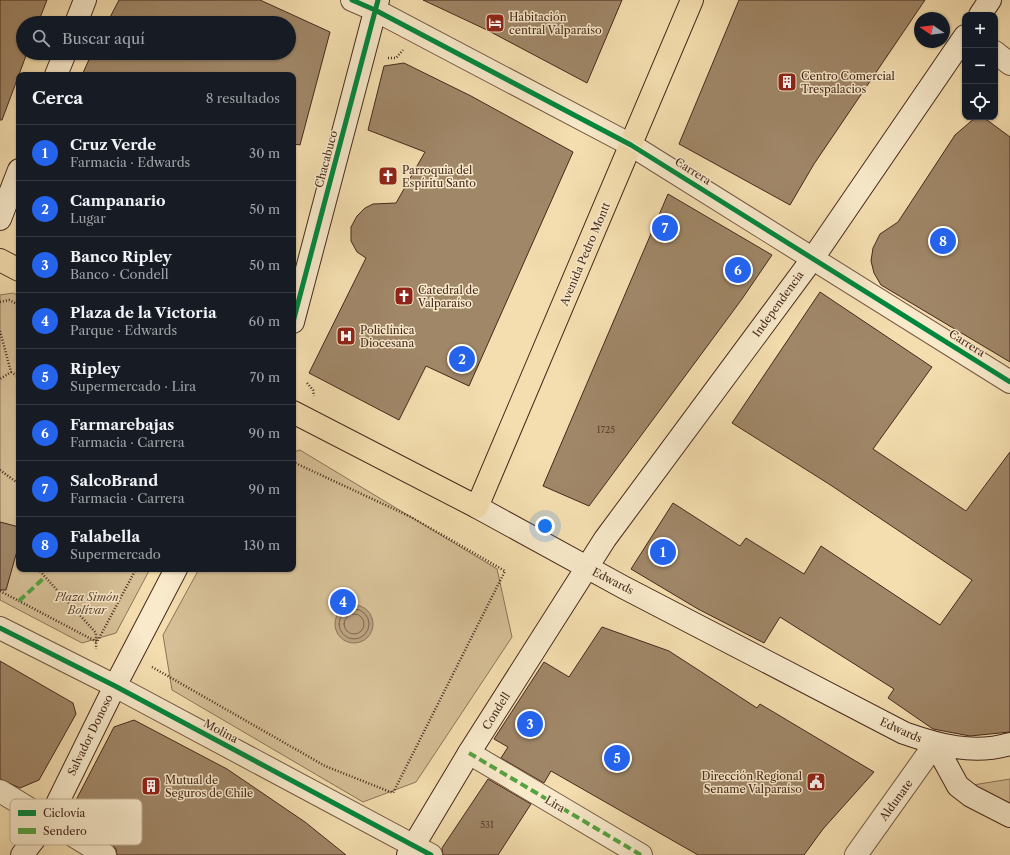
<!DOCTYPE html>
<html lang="es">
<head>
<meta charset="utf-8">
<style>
	body { margin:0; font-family:"Libre Caslon Text",serif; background:#20242c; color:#f1f3f6 }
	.controls { position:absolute; right:12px; top:12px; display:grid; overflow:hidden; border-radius:8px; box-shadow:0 1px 3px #0004 }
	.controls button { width:36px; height:36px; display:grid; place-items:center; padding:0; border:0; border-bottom:1px solid #363941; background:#171b24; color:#f1f3f6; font:20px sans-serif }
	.compass { position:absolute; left:914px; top:12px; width:36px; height:36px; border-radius:50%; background:#171b24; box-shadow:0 1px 3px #0004; rotate:283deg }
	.you { position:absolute; left:545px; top:526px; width:14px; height:14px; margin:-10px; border:3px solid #fff; border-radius:50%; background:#1a73e8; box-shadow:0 0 0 6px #1a73e833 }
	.badge { display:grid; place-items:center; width:26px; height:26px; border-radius:50%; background:#2563eb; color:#fff; font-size:13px; font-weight:700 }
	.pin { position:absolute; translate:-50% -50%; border:2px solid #fff; box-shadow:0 1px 4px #0006 }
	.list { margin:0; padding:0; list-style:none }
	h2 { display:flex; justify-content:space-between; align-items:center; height:52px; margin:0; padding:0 16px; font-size:17px }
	h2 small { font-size:13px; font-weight:400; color:#9ea1a6 }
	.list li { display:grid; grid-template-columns:26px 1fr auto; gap:12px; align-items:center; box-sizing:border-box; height:56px; padding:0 16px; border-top:1px solid #363941 }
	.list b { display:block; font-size:15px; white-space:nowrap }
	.list p { margin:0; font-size:13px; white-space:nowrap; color:#9ea1a6 }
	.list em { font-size:13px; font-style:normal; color:#9ea1a6 }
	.icon { flex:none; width:22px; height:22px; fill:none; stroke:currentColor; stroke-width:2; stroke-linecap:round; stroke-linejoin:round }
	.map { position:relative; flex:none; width:1010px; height:855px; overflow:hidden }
	.search { position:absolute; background:#171b24; box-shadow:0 1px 3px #0004; left:16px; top:16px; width:280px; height:44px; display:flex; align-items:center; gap:10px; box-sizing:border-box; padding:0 14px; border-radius:22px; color:#9ea1a6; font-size:15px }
	.panel { position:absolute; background:#171b24; box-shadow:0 1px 3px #0004; left:16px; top:72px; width:280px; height:500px; border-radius:8px }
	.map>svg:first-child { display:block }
	.green { fill:#d6bf96; stroke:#8e7459 }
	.water { fill:#b9a07d; stroke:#8b7056 }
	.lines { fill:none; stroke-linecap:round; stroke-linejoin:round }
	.shore { stroke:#80644c; stroke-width:1 }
	.building { fill:#a08768; stroke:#46291c }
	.street-casing { stroke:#725641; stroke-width:24 }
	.secondary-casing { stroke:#46291c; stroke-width:24 }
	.primary-casing { stroke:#46291c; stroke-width:24 }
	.path { stroke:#46291c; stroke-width:2.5; stroke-dasharray:1 2; stroke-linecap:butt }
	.street { stroke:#f8eacb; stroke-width:22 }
	.secondary { stroke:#f8eacb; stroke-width:22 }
	.primary { stroke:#f4deaf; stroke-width:22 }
	.quiet { stroke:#55a341; stroke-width:4; stroke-dasharray:8 4; stroke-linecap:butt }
	.cycleway-casing { stroke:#f8eacb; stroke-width:8 }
	.cycleway { stroke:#00873e; stroke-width:5 }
	.labels { text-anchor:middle; stroke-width:3; stroke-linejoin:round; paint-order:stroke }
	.number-label { font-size:9px; fill:#5c402f }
	.poi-label { font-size:11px; fill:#46291c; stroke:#f8eacb; text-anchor:start }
	.street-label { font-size:11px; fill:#46291c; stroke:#f8eacb }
	.park-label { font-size:11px; font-style:italic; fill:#634734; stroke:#f8eacb }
	.key { fill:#f8eacb; stroke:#c3b096; stroke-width:1 }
	.key-label { font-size:11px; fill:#46291c }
</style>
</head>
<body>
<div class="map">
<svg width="1010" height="855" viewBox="0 0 1010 855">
	<rect width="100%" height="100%" fill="#f4deaf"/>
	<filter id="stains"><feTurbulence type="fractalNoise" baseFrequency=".005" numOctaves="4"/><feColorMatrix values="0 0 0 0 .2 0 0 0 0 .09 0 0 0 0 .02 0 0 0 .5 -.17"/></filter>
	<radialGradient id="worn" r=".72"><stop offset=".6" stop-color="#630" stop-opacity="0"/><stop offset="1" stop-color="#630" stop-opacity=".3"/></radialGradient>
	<path class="green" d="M13,293l6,3v273h131l-34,64 -34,10 -82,-43v-305z
		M300,450l197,119 15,68 -96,145 -53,20 -191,-112 -9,-55 36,-66h94v-117z
		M1010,779v25l-43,-18z"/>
	<path class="water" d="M335 624a19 19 0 1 1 38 0a19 19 0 1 1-38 0Z"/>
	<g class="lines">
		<path class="shore" d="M339 624a15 15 0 1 1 30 0a15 15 0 1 1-30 0Z
			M344 624a10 10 0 1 1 20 0a10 10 0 1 1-20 0Z"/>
	</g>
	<path class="building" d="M0,0h47l-9,23h-15v30h4l-25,67h-2z
		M119,0h141l70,32 -30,113 -7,-1v-69h-211l10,-22h197v-30h-182z
		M423,0h199l-35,83 -100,-53z
		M739,0h186l-111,164 -24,41 -111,-61z
		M404,63l67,33 102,56 -104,234 -43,-20 -27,54 -90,-47 57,-115 -9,-6 -6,-11v-14l6,-11 8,-8 8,-4 23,-1 29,-51 -57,-22 16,-64z
		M976,117h7l27,20v225l-129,-77 -7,-12 -3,-12 2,-13 7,-14 18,-12 57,-87z
		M668,194l104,61 -30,44 -153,207 -46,-20z
		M820,292l112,75 -59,82 93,62 44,-59v280l-40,4 -37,-7 -45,-31 6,-9 -114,-72 -16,26 -66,-34 -67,-40 42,-66 67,43 6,-8 58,36 17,-28 119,79 32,-45 -143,-96 -97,-61z
		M0,522l19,5v17l-13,46h-6z
		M602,627l67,24 88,57 3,-4 114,68 -51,57 -19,26h-106l-147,-84 -7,12 -43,-25 7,-11 -14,-8 50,-77 25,15z
		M0,661l73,42 3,11 -37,66 -19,8 -20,-9z
		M134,720l93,49 78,53 41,33h-229l-1,-6 -4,-5 -33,-20 -4,-22 39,-75z
		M488,779l43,25 -33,51h-55l-1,-7z"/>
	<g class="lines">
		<defs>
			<path id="street" d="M352,0l23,10 256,135 379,237
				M995,52l15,12
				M0,628l115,58 316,169
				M469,753l172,102
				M0,791l105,64
				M856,855l79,-111"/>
			<path id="secondary" d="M980,15l10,-15
				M76,23l9,-23
				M56,75l9,-22
				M0,219l19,-49
				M293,322l85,-322
				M477,507l146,80 281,146c34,12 69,22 106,11
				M935,744l23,42 13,10 39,20
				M22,855l27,-35 66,-134 61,-117
				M408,855l61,-102 136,-214 208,-281 152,-222"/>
			<path id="primary" d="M0,260l19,10
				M293,412l184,95 215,-507"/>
		</defs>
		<use href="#street" class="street-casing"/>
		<use href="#secondary" class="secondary-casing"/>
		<use href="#primary" class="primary-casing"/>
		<path class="path" d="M388,58h8l7,-8
			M0,302l9,-2 10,5
			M0,331l11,41 -11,7
			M11,372l8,5
			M307,383l6,7 1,6
			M0,470l19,14
			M38,569l58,64v16
			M0,591l97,51 39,-73
			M152,667l173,99 68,27 112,-222 -94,-54 -118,-55"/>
		<use href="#street" class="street"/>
		<use href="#secondary" class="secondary"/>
		<use href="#primary" class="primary"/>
		<path class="quiet" d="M19,601l26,-24
			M469,753l172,102"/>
		<defs>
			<path id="cycleway" d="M352,0l23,10 256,135 379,237
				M293,322l85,-322
				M0,628l115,58 316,169"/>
		</defs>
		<use href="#cycleway" class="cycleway-casing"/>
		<use href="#cycleway" class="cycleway"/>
	</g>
	<defs>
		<symbol id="hotel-square" viewBox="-11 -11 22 22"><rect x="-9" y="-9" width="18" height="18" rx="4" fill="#8f2418" stroke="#f8eacb"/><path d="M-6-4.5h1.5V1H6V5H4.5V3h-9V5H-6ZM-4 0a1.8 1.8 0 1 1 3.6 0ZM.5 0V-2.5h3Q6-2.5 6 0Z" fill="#fff"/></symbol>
		<symbol id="building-square" viewBox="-11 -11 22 22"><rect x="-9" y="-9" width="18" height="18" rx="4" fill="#8f2418" stroke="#f8eacb"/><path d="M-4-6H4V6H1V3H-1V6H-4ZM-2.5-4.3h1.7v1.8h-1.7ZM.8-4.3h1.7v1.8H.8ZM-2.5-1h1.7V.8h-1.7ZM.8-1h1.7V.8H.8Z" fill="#fff"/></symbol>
		<symbol id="church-square" viewBox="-11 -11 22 22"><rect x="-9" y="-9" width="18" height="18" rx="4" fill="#8f2418" stroke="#f8eacb"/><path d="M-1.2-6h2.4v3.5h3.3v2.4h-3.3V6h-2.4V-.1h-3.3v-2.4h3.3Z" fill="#fff"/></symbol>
		<symbol id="hospital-square" viewBox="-11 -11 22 22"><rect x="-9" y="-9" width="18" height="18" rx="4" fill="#8f2418" stroke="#f8eacb"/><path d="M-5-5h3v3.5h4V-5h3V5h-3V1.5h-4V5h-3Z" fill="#fff"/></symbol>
		<symbol id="civic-square" viewBox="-11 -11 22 22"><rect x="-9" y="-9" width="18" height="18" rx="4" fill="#8f2418" stroke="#f8eacb"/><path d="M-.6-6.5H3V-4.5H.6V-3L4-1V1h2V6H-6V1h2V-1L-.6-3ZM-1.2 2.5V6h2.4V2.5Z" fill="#fff"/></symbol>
	</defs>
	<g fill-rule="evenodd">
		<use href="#hotel-square" x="484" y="12" width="22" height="22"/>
		<use href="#building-square" x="776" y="71" width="22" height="22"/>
		<use href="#church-square" x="377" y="165" width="22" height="22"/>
		<use href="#church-square" x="393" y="285" width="22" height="22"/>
		<use href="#hospital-square" x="335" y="325" width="22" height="22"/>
		<use href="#civic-square" x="805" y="771" width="22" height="22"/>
		<use href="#building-square" x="140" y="775" width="22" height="22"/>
	</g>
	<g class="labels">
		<g class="number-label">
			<text x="606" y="433">1725</text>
			<text x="487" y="828">531</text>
		</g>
		<g class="poi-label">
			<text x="509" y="21">Habitación<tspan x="509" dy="13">central Valparaíso</tspan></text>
			<text x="801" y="80">Centro Comercial<tspan x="801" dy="13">Trespalacios</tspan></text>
			<text x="402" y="174">Parroquia del<tspan x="402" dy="13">Espíritu Santo</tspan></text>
			<text x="418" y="294">Catedral de<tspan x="418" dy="13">Valparaíso</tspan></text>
			<text x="360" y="334">Policlínica<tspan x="360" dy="13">Diocesana</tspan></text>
			<text x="802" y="780" text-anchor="end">Dirección Regional<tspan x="802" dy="13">Sename Valparaíso</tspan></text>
			<text x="165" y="784">Mutual de<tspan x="165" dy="13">Seguros de Chile</tspan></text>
		</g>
		<g class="street-label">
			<text transform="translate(326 159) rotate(-75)" y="4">Chacabuco</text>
			<text transform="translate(693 171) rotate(32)" y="4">Carrera</text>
			<text transform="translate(585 254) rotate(-67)" y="4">Avenida Pedro Montt</text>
			<text transform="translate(778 304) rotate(-54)" y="4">Independencia</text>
			<text transform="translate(967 343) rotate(32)" y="4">Carrera</text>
			<text transform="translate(613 581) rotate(27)" y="4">Edwards</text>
			<text transform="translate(496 711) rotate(-58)" y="4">Condell</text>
			<text transform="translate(901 730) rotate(24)" y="4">Edwards</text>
			<text transform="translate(221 731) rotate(28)" y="4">Molina</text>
			<text transform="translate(90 735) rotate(-64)" y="4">Salvador Donoso</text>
			<text transform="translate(896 800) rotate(-54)" y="4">Aldunate</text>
			<text transform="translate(555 804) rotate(31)" y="4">Lira</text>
		</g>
		<g class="park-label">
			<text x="87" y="601">Plaza Simón<tspan x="87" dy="13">Bolívar</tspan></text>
		</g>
	</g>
	<rect x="10" y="799" width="132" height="46" rx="6" class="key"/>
	<rect x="18" y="810" width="18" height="6" fill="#00873e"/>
	<rect x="18" y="828" width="18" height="6" fill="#55a341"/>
	<g class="key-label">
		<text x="43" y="817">Ciclovía</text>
		<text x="43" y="835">Sendero</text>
	</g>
	<rect width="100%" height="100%" filter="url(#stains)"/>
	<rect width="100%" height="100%" fill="url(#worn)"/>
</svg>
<div class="controls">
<button>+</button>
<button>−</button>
<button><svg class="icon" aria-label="locate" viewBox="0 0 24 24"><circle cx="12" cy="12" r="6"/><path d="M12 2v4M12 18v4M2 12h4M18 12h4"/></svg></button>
</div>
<svg class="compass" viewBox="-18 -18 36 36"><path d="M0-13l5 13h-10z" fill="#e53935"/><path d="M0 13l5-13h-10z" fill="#9ea1a6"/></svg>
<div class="you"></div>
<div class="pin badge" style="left:663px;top:552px">1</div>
<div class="pin badge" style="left:462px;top:359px">2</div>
<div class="pin badge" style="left:530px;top:724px">3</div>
<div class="pin badge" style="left:343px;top:602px">4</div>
<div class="pin badge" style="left:617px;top:758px">5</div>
<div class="pin badge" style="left:738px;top:270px">6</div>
<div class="pin badge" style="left:665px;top:228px">7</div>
<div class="pin badge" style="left:943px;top:241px">8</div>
<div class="search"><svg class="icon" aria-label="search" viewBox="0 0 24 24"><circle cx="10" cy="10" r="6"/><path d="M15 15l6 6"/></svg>Buscar aquí</div>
<section class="panel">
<h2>Cerca<small>8 resultados</small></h2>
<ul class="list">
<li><span class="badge">1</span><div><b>Cruz Verde</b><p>Farmacia · Edwards</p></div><em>30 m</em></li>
<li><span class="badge">2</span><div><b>Campanario</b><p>Lugar</p></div><em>50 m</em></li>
<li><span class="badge">3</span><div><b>Banco Ripley</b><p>Banco · Condell</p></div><em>50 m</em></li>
<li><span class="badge">4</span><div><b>Plaza de la Victoria</b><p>Parque · Edwards</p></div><em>60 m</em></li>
<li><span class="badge">5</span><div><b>Ripley</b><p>Supermercado · Lira</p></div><em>70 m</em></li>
<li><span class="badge">6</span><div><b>Farmarebajas</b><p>Farmacia · Carrera</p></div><em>90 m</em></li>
<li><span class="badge">7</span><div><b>SalcoBrand</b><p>Farmacia · Carrera</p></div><em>90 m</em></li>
<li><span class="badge">8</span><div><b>Falabella</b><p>Supermercado</p></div><em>130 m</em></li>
</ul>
</section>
</div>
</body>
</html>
